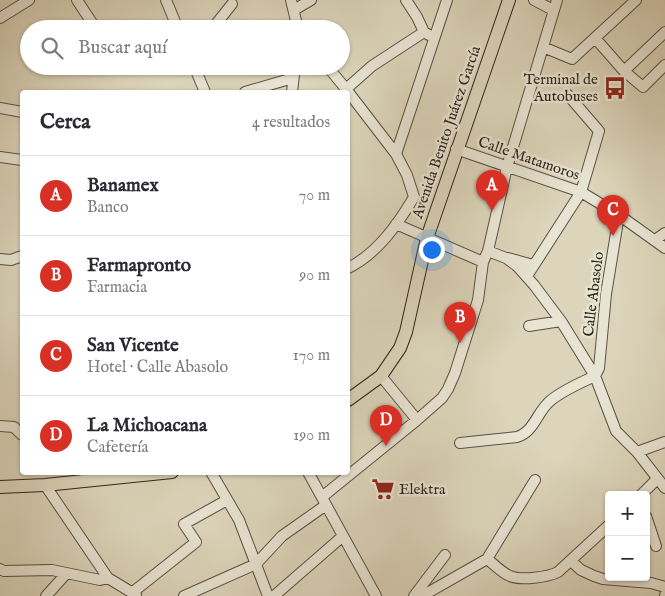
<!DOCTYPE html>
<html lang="es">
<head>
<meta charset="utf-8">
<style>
	body { margin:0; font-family:"IM FELL English",serif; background:#f7f7f7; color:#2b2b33 }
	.controls { position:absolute; right:15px; bottom:15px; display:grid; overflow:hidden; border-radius:5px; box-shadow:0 1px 4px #0004 }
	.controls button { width:45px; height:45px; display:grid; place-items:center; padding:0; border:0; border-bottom:1px solid #e1e1e2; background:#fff; color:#2b2b33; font:25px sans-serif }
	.you { position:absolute; left:431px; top:249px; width:18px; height:18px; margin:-12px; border:4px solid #fff; border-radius:50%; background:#1a73e8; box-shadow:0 0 0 8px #1a73e833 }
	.badge { display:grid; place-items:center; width:32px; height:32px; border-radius:50%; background:#d93025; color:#fff; font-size:16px; font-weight:700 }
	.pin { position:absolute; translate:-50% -41px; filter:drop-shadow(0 1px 2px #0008) }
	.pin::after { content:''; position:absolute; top:26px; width:18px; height:15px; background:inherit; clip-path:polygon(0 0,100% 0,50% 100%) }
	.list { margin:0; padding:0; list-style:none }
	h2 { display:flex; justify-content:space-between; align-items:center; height:65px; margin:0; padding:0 20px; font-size:21px }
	h2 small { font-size:16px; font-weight:400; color:#7c7c81 }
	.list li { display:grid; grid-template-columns:32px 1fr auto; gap:15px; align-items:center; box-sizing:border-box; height:80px; padding:0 20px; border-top:1px solid #e1e1e2 }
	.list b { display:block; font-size:19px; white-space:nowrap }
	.list p { margin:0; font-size:16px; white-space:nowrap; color:#7c7c81 }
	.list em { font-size:16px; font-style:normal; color:#7c7c81 }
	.icon { flex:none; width:28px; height:28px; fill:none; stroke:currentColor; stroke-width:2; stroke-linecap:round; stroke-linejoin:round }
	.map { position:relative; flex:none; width:665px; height:596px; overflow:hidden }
	.search { position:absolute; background:#fff; box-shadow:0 1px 4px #0004; left:20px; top:20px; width:330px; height:55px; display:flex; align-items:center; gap:12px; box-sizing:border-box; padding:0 18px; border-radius:28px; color:#7c7c81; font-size:19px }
	.panel { position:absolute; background:#fff; box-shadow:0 1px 4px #0004; left:20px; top:90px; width:330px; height:385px; border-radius:5px }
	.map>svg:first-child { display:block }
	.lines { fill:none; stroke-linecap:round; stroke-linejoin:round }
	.minor-casing { stroke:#5a5044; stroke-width:12 }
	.major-casing { stroke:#2e241c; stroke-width:14 }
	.minor { stroke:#e8e4d3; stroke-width:10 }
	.major { stroke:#dcd5bb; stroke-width:12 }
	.labels { text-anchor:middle; stroke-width:5; stroke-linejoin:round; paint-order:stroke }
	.poi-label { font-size:15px; fill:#2e241c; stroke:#e8e4d3; text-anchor:end }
	.street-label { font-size:15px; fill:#2e241c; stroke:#e8e4d3 }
</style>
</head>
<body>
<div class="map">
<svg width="665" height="596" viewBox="0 0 665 596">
	<rect width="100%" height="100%" fill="#dcd5bb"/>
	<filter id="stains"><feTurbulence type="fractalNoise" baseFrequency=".004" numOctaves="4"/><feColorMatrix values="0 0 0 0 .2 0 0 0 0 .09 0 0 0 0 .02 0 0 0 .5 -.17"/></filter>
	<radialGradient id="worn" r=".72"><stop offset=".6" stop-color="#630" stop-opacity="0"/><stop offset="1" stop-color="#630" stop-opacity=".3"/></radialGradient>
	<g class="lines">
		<defs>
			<path id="minor" d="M77,0l19,29
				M166,0l12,29
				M291,0l7,29
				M406,0l11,17 7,15 5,3
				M534,0l19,10
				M294,10l17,-10
				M0,18l29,-18
				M212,29l20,-25
				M595,38l29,33 19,16 22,-22
				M543,47l29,12 64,-59
				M194,66l11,26
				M327,66l19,23 50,65 11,21 7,22c-16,27 -37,57 -66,71
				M624,71l41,-39
				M346,89l26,-23 52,-34
				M245,92l48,-14
				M292,92l3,-26
				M0,108l22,4
				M456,149l125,43 38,23 46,33
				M396,154l51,-154
				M0,157l22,3
				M396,224l87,38
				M655,240l10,-7
				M488,251l18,7 11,8 17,19 27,36 34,55 21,55 21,21 28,36
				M508,258l25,7
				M0,259l11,1 11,-4
				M527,276l54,-84 18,-61 -31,-36
				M529,326l32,-5
				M381,376l36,44
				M0,426l14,1 8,8
				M460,443l57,-6c17,-5 20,-25 33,-36 13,-11 30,-18 45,-25l4,-8 7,-74 13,-79
				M637,452l28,-10
				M211,472l28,48 29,76
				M308,472l68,124
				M45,485l63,93 28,17
				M641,495l16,-16
				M322,497l95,-77 25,-22 6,-9 7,-16 23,-73 5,-38 5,-11 19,-84 50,-167
				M646,516l10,30
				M487,559c7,5 15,14 23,17 11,5 38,1 48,-4l51,-47
				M571,561l10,9 13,6 9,3 48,4 14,4
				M0,569l4,2 48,-1 48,10 8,-2
				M133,592l63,-50 -12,-18 43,-24
				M46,596l20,-22
				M184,596l72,-32 26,-28 44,-31
				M274,596l69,-60
				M414,596l31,-41
				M422,596l65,-37 48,-79
				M665,596v-1"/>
			<path id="major" d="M348,400l33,-24 19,-28 6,-16 21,-94 82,-238
				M0,487l45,-2 127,-13"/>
		</defs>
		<use href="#minor" class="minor-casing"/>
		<use href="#major" class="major-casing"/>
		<use href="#minor" class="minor"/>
		<use href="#major" class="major"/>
	</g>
	<defs>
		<symbol id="bus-bare" viewBox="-9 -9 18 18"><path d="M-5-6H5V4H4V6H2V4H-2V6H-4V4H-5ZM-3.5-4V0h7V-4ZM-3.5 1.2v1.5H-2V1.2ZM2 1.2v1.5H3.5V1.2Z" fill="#8f2418" stroke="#e8e4d3" stroke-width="2.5" paint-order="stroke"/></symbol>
		<symbol id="supermarket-bare" viewBox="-9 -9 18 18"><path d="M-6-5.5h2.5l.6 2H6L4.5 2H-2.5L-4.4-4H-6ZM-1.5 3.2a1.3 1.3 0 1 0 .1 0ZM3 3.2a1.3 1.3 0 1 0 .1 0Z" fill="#8f2418" stroke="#e8e4d3" stroke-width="2.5" paint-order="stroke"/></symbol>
	</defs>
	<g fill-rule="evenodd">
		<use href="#bus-bare" x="599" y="72" width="32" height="32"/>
		<use href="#supermarket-bare" x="367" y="473" width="32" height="32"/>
	</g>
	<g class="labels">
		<g class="poi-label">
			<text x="598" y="84">Terminal de<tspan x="598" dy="17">Autobuses</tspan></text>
			<text x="399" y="494" text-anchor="start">Elektra</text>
		</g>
		<g class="street-label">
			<text transform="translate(446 132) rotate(-71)" y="5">Avenida Benito Juárez García</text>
			<text transform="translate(529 158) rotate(19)" y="5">Calle Matamoros</text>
			<text transform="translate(593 294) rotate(-83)" y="5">Calle Abasolo</text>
		</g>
	</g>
	<rect width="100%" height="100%" filter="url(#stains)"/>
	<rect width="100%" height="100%" fill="url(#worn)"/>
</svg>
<div class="controls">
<button>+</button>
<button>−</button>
</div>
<div class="you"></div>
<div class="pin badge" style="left:492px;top:211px">A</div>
<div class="pin badge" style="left:460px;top:343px">B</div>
<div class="pin badge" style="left:613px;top:236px">C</div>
<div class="pin badge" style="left:386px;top:446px">D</div>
<div class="search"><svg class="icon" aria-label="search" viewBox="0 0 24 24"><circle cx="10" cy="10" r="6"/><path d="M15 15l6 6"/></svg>Buscar aquí</div>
<section class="panel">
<h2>Cerca<small>4 resultados</small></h2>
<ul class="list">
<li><span class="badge">A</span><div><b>Banamex</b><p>Banco</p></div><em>70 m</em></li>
<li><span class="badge">B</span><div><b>Farmapronto</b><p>Farmacia</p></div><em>90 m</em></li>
<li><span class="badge">C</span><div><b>San Vicente</b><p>Hotel · Calle Abasolo</p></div><em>170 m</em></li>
<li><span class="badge">D</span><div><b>La Michoacana</b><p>Cafetería</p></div><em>190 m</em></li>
</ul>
</section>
</div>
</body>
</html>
